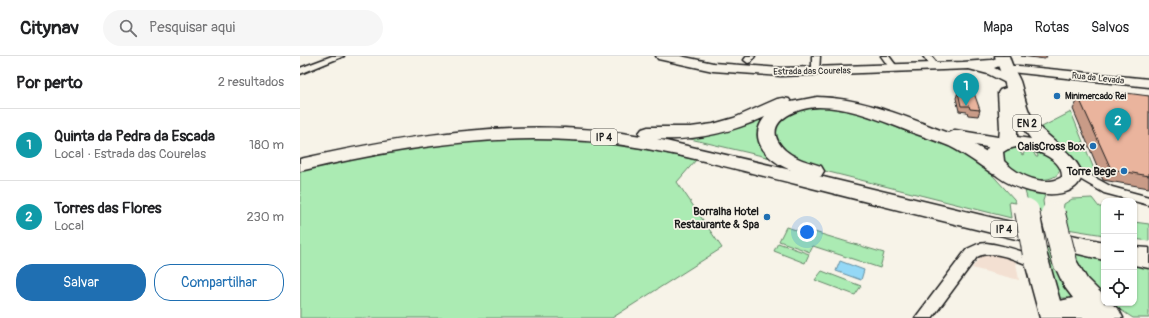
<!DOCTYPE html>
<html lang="pt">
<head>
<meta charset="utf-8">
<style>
	body { margin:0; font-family:Pangolin,sans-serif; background:#f6f6f6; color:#202124 }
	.controls { position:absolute; right:12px; bottom:12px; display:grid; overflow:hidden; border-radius:8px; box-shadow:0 1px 3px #0004 }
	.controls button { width:36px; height:36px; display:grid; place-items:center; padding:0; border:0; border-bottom:1px solid #e0e0e0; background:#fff; color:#202124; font:20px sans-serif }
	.you { position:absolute; left:507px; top:176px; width:14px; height:14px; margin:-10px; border:3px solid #fff; border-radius:50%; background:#1a73e8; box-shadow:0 0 0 6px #1a73e833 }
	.badge { display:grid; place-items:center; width:26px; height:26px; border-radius:50%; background:#1f6fb2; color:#fff; font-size:13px; font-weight:700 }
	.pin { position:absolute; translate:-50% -33px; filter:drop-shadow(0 1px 2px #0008) }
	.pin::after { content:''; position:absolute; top:21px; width:14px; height:12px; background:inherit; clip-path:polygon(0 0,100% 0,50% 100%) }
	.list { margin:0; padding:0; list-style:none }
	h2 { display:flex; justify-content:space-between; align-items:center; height:52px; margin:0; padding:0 16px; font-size:17px }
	h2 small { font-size:13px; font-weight:400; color:#757577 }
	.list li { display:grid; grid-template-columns:26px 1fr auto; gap:12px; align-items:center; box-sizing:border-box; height:72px; padding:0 16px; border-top:1px solid #e0e0e0 }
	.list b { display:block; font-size:15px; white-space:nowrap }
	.list p { margin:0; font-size:13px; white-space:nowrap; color:#757577 }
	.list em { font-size:13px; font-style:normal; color:#757577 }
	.actions { display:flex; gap:8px; padding:12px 16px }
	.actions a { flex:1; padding:9px 0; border:1px solid #1f6fb2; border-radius:16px; text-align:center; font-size:14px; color:#1f6fb2 }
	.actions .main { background:#1f6fb2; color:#fff }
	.icon { flex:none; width:22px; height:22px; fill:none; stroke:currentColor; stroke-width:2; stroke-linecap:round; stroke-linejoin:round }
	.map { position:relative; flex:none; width:849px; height:262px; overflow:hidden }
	header { display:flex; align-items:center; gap:24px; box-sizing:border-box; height:56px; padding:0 20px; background:#fff; border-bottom:1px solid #e0e0e0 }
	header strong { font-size:19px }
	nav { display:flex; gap:22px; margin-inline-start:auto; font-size:14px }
	.search { width:280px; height:36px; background:#f6f6f6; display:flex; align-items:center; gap:10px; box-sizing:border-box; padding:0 14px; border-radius:22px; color:#757577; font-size:15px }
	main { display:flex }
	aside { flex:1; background:#fff }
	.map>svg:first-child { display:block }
	.built { fill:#f3e0d2 }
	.green { fill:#abebb3; stroke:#648468 }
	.water { fill:#94d8f6; stroke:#648d9f }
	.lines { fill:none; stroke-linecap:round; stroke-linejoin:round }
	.minor-casing { stroke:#1c1c1c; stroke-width:3 }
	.tertiary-casing { stroke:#1c1c1c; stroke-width:3 }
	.secondary-casing { stroke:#1c1c1c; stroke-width:3 }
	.primary-casing { stroke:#1c1c1c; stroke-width:3 }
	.trunk-casing { stroke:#1c1c1c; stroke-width:3 }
	.minor { fill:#f7f3e8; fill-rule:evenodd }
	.tertiary { fill:#f7f3e8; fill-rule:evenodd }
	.secondary { fill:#f7f3e8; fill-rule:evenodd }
	.primary { fill:#f7f3e8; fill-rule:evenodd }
	.trunk { fill:#f7f3e8; fill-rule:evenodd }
	.primary-bridge-far1-casing { stroke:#1c1c1c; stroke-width:22; stroke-linecap:butt }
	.primary-bridge-casing { stroke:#1c1c1c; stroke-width:26; stroke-linecap:butt }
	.primary-bridge-far1 { stroke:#f7f3e8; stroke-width:19 }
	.primary-bridge { stroke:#f7f3e8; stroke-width:24 }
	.wall { fill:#c99b87; stroke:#1c1c1c }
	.building { fill:#eab49d; stroke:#1c1c1c }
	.poi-dot { fill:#1f6fb2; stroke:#f7f3e8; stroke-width:1.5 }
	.labels { text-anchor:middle; stroke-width:3.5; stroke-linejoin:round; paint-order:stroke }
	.far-street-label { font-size:9px; fill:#1c1c1c; stroke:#f7f3e8 }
	.far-poi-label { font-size:9px; font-weight:bold; fill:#1c1c1c; stroke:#f7f3e8; text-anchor:start }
	.shield { fill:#f7f3e8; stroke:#5e5c59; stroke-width:1 }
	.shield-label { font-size:10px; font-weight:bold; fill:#1c1c1c }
	.poi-label { font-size:11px; font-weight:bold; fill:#1c1c1c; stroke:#f7f3e8; text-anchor:end }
</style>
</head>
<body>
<header>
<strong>Citynav</strong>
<div class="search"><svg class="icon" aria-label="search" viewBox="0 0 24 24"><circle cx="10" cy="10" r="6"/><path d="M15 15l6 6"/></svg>Pesquisar aqui</div>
<nav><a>Mapa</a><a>Rotas</a><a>Salvos</a></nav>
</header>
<main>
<aside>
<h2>Por perto<small>2 resultados</small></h2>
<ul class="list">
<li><span class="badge" style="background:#0f9aa8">1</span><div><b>Quinta da Pedra da Escada</b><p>Local · Estrada das Courelas</p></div><em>180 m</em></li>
<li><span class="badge" style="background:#0f9aa8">2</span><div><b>Torres das Flores</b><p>Local</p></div><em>230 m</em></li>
</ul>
<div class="actions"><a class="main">Salvar</a><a>Compartilhar</a></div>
</aside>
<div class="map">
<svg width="849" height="262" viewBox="0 0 849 262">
	<rect width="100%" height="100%" fill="#f7f3e8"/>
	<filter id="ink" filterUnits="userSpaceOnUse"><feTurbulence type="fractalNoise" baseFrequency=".025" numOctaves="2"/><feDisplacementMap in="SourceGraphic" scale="8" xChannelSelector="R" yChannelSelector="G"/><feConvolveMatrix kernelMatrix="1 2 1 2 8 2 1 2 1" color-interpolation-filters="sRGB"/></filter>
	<g filter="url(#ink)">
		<path class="built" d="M689,195l24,7 3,5 3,17 -47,-12 11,-15z"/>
		<path class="green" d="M505,51h31l18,4 87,31 38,18 35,39 2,4 -7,-1 2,16 -190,-48 -34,-16 -11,-11 -2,-11 2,-10 7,-6z
			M470,56l5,47 -89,-21z
			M771,56l27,67 -15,-9 -45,-41z
			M207,82c33,1 66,1 98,5 31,4 61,10 91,17l-19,22 45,66 -110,70h-312v-149l94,-20z
			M720,90l1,8 2,1 3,-6h-2l-1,3 -2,-1c5,-6 12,0 16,3l-5,-4 4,7h2l-1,-7c50,22 5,42 -24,20 -3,-2 -8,-5 -9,-8 -1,-2 -2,-6 -2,-9 5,-6 10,-6 18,-7z
			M725,135l20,4 -2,6 2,14 -14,-3z
			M792,142l7,9h5v28l-37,-6 -4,-18 1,-7 8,-5z
			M732,160l14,4 29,78h-16z
			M834,166l15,2v17l-15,-2z
			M486,171l24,7 1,-3 73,22 -4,15 -67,-22 -3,6 -31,-11z
			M478,187l31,11 -4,9 -31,-12z
			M774,194l30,6v43c-16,-13 -26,-29 -30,-49z
			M834,207l15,3v52h-16l-23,-15h24z
			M522,215l39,15 -6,9 -40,-15z"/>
		<path class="water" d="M540,205l24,9 -3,10 -25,-9z"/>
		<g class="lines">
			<defs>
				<path id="minor" d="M32,0h12l-44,18v-6z
					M447,0h8l-4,6 -3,1 -4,-3z
					M512,0h8l-1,17 -3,1 -4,-3z
					M581,0h8l9,12 -1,2h-6z
					M623,0h8l9,11 -1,2h-6z
					M770,108l42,23 37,10v8l-45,-12 -38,-22 -2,-3 2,-3z
					M686,187c19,2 37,9 55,15l2,4 -2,4 -5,2c-17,-6 -42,-20 -59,-11l-45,61h-17l52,-69 11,-5z"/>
				<path id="tertiary" d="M706,10h13l130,13v8l-147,-16 -2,-2 2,-2z"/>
				<path id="secondary" d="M356,0h24l33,7 68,5 182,-6 28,-2 12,-4 4,1 2,3 -2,3 -13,5 15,7 2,3 -2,3 -5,1 -16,-8 -19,-5 -188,7 -68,-5 -55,-12z"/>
				<path id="primary" d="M695,0h14c3,11 7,16 11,25 5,16 7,35 20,47 10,10 47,36 41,51 -16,37 -113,-2 -94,-30 3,-5 6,-7 12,-9l1,-12 -2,-35 2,-3 6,-2c-2,-11 -8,-20 -11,-32zM717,64l14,19 -14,-2zM716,91c15,1 47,10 46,30 -17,11 -46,-2 -58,-16l-1,-9 5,-3z
					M735,190l8,3 4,6 13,46 13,-3 -9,-12 -11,-24 4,-7 8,-2 8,2 14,24 17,17v7h7l8,7 4,8h-83l-17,-63 4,-6z"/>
				<path id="trunk" d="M517,41c46,1 89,20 131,36l7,-3 49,8 7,2 2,4 -2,4 -7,2 -29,-5 32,19 3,5 -3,5 -7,1 -7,-1c-15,-10 -28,-20 -44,-28 -17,-7 -34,-12 -51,-19 -26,-10 -51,-20 -79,-20 -24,0 -61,17 -34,43 10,9 24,12 36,16l3,5 -3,5h-2l183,44 102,22v18c-103,-24 -206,-50 -308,-76 -75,-18 -149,-41 -227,-44 -91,-5 -180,10 -269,31v-12c111,-25 228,-43 341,-23l-2,-3 3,-4 6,-2h43l22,-3 21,-6 43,-19 6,-1 6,1 2,3zM465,61c-19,23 4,44 26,53l-134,-31c38,2 73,-6 108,-22z
					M834,191l15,1v20l-15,-3z"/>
			</defs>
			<use href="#minor" class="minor-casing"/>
			<use href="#tertiary" class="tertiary-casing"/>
			<use href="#secondary" class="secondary-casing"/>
			<use href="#primary" class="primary-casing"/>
			<use href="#trunk" class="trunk-casing"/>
			<use href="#minor" class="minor"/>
			<use href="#tertiary" class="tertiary"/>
			<use href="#secondary" class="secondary"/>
			<use href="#primary" class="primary"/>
			<use href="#trunk" class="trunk"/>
			<defs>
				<path id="primary-bridge-far1" d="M726,152l1,4"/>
				<path id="primary-bridge" d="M727,155l8,44
					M753,158l12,48"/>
			</defs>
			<use href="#primary-bridge-far1" class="primary-bridge-far1-casing"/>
			<use href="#primary-bridge" class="primary-bridge-casing"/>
			<use href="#primary-bridge-far1" class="primary-bridge-far1"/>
			<use href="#primary-bridge" class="primary-bridge"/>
		</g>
		<path class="wall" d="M721,0h26l-2,3z
			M658,36l22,18 -2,6 -10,-1 -1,-3 -8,-1 -3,-13z
			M849,40v92l-46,-8 -30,-71 6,-11 15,3z"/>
		<path class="building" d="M658,36l16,1 6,17 -10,-1 -1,-3h-8z
			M826,37l23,3v80l-38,-7 -32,-71 15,3 20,-7z"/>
	</g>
	<g class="poi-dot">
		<circle cx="757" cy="40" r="4"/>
		<circle cx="793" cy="90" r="4"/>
		<circle cx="824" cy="115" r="4"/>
		<circle cx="467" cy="161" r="4"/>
	</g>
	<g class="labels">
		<g class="far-street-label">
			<text transform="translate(512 15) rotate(-1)" y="3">Estrada das Courelas</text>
			<text transform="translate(798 22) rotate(6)" y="3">Rua da Levada</text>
		</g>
		<g class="far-poi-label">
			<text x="765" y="43">Minimercado Rei</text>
		</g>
		<g class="shield">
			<rect x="713" y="59" width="28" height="16" rx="3"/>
			<rect x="291" y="73" width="26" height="16" rx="3"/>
			<rect x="691" y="165" width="26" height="16" rx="3"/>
		</g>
		<g class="shield-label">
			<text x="727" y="71">EN 2</text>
			<text x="304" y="85">IP 4</text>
			<text x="704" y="177">IP 4</text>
		</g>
		<g class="poi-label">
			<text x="785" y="94">CalisCross Box</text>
			<text x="816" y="119">Torre Bege</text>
			<text x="459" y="159">Borralha Hotel<tspan x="459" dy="13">Restaurante &amp; Spa</tspan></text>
		</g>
	</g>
</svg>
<div class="controls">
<button>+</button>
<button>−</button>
<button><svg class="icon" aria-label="locate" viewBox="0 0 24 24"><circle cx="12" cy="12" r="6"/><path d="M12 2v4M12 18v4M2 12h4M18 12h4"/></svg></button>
</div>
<div class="you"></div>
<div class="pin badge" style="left:666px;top:50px;background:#0f9aa8">1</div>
<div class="pin badge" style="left:818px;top:85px;background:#0f9aa8">2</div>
</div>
</main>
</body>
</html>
